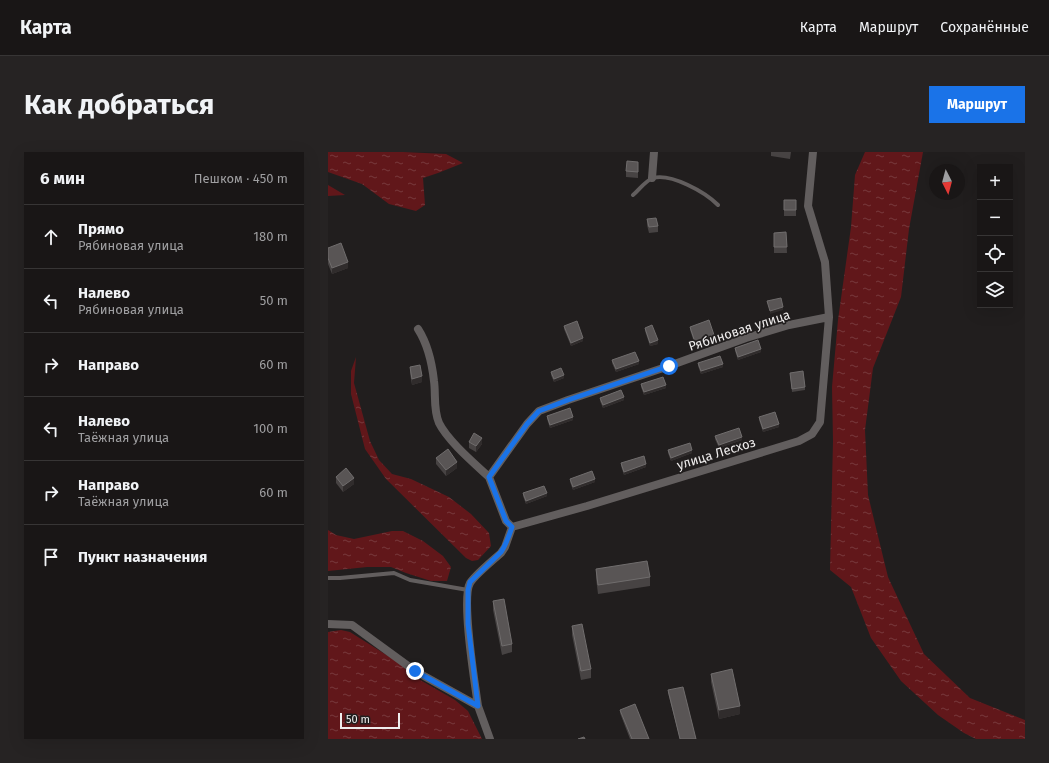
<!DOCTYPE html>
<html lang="ru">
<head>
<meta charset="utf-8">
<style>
	body { margin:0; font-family:"Fira Sans",sans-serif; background:#262323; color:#f1f3f6 }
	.controls { position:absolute; right:12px; top:12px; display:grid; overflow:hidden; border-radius:0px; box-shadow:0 4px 16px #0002 }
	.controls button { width:36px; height:36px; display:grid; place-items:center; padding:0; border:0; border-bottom:1px solid #373535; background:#191616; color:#f1f3f6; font:20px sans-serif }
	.compass { position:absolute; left:601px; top:12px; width:36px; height:36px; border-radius:50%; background:#191616; box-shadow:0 4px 16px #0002; rotate:174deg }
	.scale { position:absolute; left:12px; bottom:10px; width:60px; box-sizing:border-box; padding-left:4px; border:2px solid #efeded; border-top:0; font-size:11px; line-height:14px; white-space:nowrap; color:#efeded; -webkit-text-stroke:3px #211e1e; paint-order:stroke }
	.stop { position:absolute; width:12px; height:12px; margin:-9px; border:3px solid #1a73e8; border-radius:50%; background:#fff }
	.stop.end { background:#1a73e8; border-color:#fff; box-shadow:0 1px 4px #0008 }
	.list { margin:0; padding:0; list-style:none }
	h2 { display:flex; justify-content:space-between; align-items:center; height:52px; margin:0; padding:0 16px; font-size:17px }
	h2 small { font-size:13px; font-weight:400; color:#9f9fa1 }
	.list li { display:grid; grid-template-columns:26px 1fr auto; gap:12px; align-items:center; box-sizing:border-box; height:64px; padding:0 16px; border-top:1px solid #373535 }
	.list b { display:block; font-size:15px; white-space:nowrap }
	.list p { margin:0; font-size:13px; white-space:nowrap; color:#9f9fa1 }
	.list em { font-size:13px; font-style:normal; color:#9f9fa1 }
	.icon { flex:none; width:22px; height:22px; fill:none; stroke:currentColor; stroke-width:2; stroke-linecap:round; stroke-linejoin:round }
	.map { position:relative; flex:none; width:697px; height:587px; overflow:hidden; border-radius:0px }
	header { display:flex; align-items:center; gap:24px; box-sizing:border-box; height:56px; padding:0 20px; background:#191616; border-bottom:1px solid #373535 }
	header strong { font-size:19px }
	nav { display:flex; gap:22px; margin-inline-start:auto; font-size:14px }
	.intro { display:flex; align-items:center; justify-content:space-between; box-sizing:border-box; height:96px; padding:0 24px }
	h1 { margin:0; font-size:28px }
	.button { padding:10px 18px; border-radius:0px; background:#1a73e8; color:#fff; font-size:14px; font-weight:700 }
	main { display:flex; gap:24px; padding:0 24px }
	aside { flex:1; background:#191616; border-radius:0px; box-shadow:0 4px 16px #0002 }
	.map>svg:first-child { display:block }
	.water { fill:url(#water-ripples) }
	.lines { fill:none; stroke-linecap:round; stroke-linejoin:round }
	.service { stroke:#625e5e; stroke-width:4 }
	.minor { stroke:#625e5e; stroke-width:8 }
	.wall { fill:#474343 }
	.shaded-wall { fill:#302c2c }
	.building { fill:#595555; stroke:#706d6d }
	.route { stroke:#1a73e8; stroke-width:5 }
	.labels { text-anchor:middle; stroke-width:3.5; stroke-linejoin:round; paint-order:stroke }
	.street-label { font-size:13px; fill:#efeded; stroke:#211e1e }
</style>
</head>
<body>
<header>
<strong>Карта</strong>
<nav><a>Карта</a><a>Маршрут</a><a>Сохранённые</a></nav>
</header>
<div class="intro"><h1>Как добраться</h1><a class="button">Маршрут</a></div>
<main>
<aside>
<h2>6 мин<small>Пешком · 450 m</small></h2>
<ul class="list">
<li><svg class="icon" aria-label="ahead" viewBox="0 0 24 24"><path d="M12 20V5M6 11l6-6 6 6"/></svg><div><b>Прямо</b><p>Рябиновая улица</p></div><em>180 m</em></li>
<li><svg class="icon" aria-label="left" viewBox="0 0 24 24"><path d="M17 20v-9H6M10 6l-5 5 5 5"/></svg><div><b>Налево</b><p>Рябиновая улица</p></div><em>50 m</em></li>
<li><svg class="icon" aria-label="right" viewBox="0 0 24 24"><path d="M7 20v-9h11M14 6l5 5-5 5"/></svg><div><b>Направо</b></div><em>60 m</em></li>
<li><svg class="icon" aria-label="left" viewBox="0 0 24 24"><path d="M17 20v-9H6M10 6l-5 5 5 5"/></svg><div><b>Налево</b><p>Таёжная улица</p></div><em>100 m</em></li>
<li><svg class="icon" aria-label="right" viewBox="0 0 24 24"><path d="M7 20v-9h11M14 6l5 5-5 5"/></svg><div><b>Направо</b><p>Таёжная улица</p></div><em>60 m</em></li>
<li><svg class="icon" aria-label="arrive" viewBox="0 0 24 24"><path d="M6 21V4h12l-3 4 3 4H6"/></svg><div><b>Пункт назначения</b></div></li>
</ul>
</aside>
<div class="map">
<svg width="697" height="587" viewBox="0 0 697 587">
	<defs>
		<pattern id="water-ripples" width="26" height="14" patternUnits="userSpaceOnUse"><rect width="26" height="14" fill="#61171a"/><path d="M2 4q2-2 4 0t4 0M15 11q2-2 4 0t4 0" fill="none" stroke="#78393c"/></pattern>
	</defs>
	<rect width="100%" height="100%" fill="#211e1e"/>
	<path class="water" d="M0,0h75l43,2 17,9 -25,10 -15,5 2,27 -9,6 -27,-7 -27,-20 -34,-12z
		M537,0h58l-14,77 -8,68 -28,71 -8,62 3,65 20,82 36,77 46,44 55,22v19h-49l-12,-6 -26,-18 -37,-34 -30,-43 -20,-51 -21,-17 3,-129 -1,-54 6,-67 13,-93 4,-52z
		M0,33l17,10 -17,1z
		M28,205l-2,26 16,58 9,19 13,14 19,5 38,18 22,17 18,19 2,13 -13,14 -6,1 -6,-3 -80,-79 -21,-30 -14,-55v-23z
		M0,378l8,5 18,4 38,-8h11l20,10 20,15 8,11 -4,14h-16l-25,-8 -15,-6h-24l-39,4z
		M13,478l9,2 46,29 19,16 40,23 13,11 14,28h-154v-107z"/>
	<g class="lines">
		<path class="service" d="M305,43c6,-5 12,-14 20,-17 18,-5 52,14 65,27
			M0,426h12l54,-5 16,7 58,10"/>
		<path class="minor" d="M324,26l2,-26
			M90,177c9,14 14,34 16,52 2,14 -1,28 5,42 9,18 35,40 50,54
			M184,375l75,-21 212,-65 13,-7 8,-12 9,-105 -4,-55 -17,-56 5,-54
			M184,375l-6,-6 -17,-44 38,-53 12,-13 29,-11 101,-34 77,-28 43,-13 40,-8
			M0,472l24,1 63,46 63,35c-3,-22 -17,-107 -8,-123 4,-7 24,-24 31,-30l4,-6 7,-20
			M150,554l12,33"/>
	</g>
	<path class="wall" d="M443,0h20l-1,7 -19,-3z
		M310,16v10l-12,-1v-6z
		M456,48h12v16h-12z
		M319,67l11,7v6l-9,1 -2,-8z
		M458,80l1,21h-13v-20z
		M0,96l20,20 -16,6 -4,-10z
		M236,174l19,15 -12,5 -7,-17z
		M362,175l24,11 -19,7 -5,-15z
		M317,176l13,16 -8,2 -5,-15z
		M407,196l26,4 -23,8 -3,-9z
		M284,208l27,4 -23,8 -4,-9z
		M370,211l25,4 -22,7 -3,-8z
		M82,215l12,15 -10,3 -2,-12z
		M223,220l13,6 -10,4 -3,-7z
		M462,221l15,14v3l-13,2z
		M313,232l25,4 -22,7 -3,-8z
		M272,246l24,2 -21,8 -3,-7z
		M219,264l26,4 -23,8 -3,-9z
		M431,265l20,10 -16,5 -4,-12z
		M387,284l27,4 -23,8 -4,-9z
		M141,290l13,2 -6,8 -7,-4z
		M340,298l24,3 -21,8 -3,-8z
		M108,306l21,10 -11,8 -10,-12z
		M293,311l25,4 -22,8 -3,-9z
		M8,325l18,7 -11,8 -7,-9z
		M242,327l25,3 -22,8 -3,-8z
		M195,341l24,3 -21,8 -3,-8z
		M268,417l54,8v9l-52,8 -2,-16z
		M165,449l19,43v8l-10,3 -9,-45z
		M244,474l19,43v9l-10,2 -9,-45z
		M383,522l29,40 -21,5 -8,-37z
		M340,538l28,49h-16l-12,-46z
		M292,558l29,29h-19l-10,-26z"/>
	<path class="shaded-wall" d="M20,110v6l-16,6v-6z
		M455,155v3l-13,4v-3z
		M386,183v3l-19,7v-3z
		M255,186v3l-12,5v-3z
		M330,188v4l-8,2v-3z
		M433,197v3l-23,8v-3z
		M311,209v3l-23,8v-3z
		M395,212v3l-22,7v-3z
		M236,223v3l-10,4v-3z
		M94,224v6l-10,3v-6z
		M338,233v3l-22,7v-3z
		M296,245v3l-21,8v-3z
		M245,265v3l-23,8v-3z
		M451,272v3l-16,5v-3z
		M414,285v3l-23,8v-3z
		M154,286v6l-6,8v-6z
		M364,298v3l-21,8v-3z
		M129,310v6l-11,8v-6z
		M318,312v3l-22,8v-3z
		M26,326v6l-11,8v-6z
		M267,327v3l-22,8v-3z
		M219,341v3l-21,8v-3z
		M412,554v8l-21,5v-9z"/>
	<path class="building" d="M299,9l11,1v10l-12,-1z
		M456,48h12v10h-12z
		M328,66l2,8 -9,1 -2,-8z
		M458,80l1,15h-13v-14z
		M13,91l7,19 -16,6 -4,-10v-10z
		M453,146l2,9 -13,4 -3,-10z
		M381,168l5,15 -19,7 -5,-15z
		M249,169l6,17 -12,5 -7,-17z
		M324,173l6,15 -8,3 -5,-15z
		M430,188l3,9 -23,8 -3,-9z
		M307,200l4,9 -23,8 -4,-9z
		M392,204l3,8 -22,7 -3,-8z
		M92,213l2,11 -10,3 -2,-12z
		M233,216l3,7 -10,4 -3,-7z
		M475,219l2,16 -13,2 -2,-16z
		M335,225l3,8 -22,7 -3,-8z
		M293,238l3,7 -21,8 -3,-7z
		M242,256l3,9 -23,8 -3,-9z
		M447,260l4,12 -16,5 -4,-12z
		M411,276l3,9 -23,8 -4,-9z
		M146,281l8,5 -6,8 -7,-4z
		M362,291l2,7 -21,8 -3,-8z
		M120,297l9,13 -11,8 -10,-12z
		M316,304l2,8 -22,8 -3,-9z
		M18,316l8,10 -11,8 -7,-9z
		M264,319l3,8 -22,8 -3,-8z
		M216,334l3,7 -21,8 -3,-8z
		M319,409l3,16 -52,8 -2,-16z
		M176,447l8,45 -10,2 -9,-45z
		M254,472l9,45 -10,2 -9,-45z
		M404,517l8,37 -21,4 -8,-36z
		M355,535l13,52h-16l-12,-49z
		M307,552l14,35h-17l-12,-29z
		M256,585l1,2h-7z"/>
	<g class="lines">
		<path class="route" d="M87,519l63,35 -10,-82v-34l2,-8 31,-30c5,-7 8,-16 11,-25l-6,-6 -17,-44 38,-53 12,-13 29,-11 101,-34"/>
	</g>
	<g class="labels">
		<g class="street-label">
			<text transform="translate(411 178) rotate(-18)" y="5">Рябиновая улица</text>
			<text transform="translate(388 301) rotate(-17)" y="5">улица Лесхоз</text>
		</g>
	</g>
</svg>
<div class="controls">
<button>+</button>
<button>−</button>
<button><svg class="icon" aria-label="locate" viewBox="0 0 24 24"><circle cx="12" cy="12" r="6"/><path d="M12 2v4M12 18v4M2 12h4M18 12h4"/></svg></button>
<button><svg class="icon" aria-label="layers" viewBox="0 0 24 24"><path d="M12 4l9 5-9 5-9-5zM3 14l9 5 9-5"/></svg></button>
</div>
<svg class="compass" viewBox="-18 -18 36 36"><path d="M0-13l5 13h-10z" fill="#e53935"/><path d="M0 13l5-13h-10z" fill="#9f9fa1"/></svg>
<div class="scale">50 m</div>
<div class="stop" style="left:341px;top:214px"></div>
<div class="stop end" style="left:87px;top:519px"></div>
</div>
</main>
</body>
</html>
